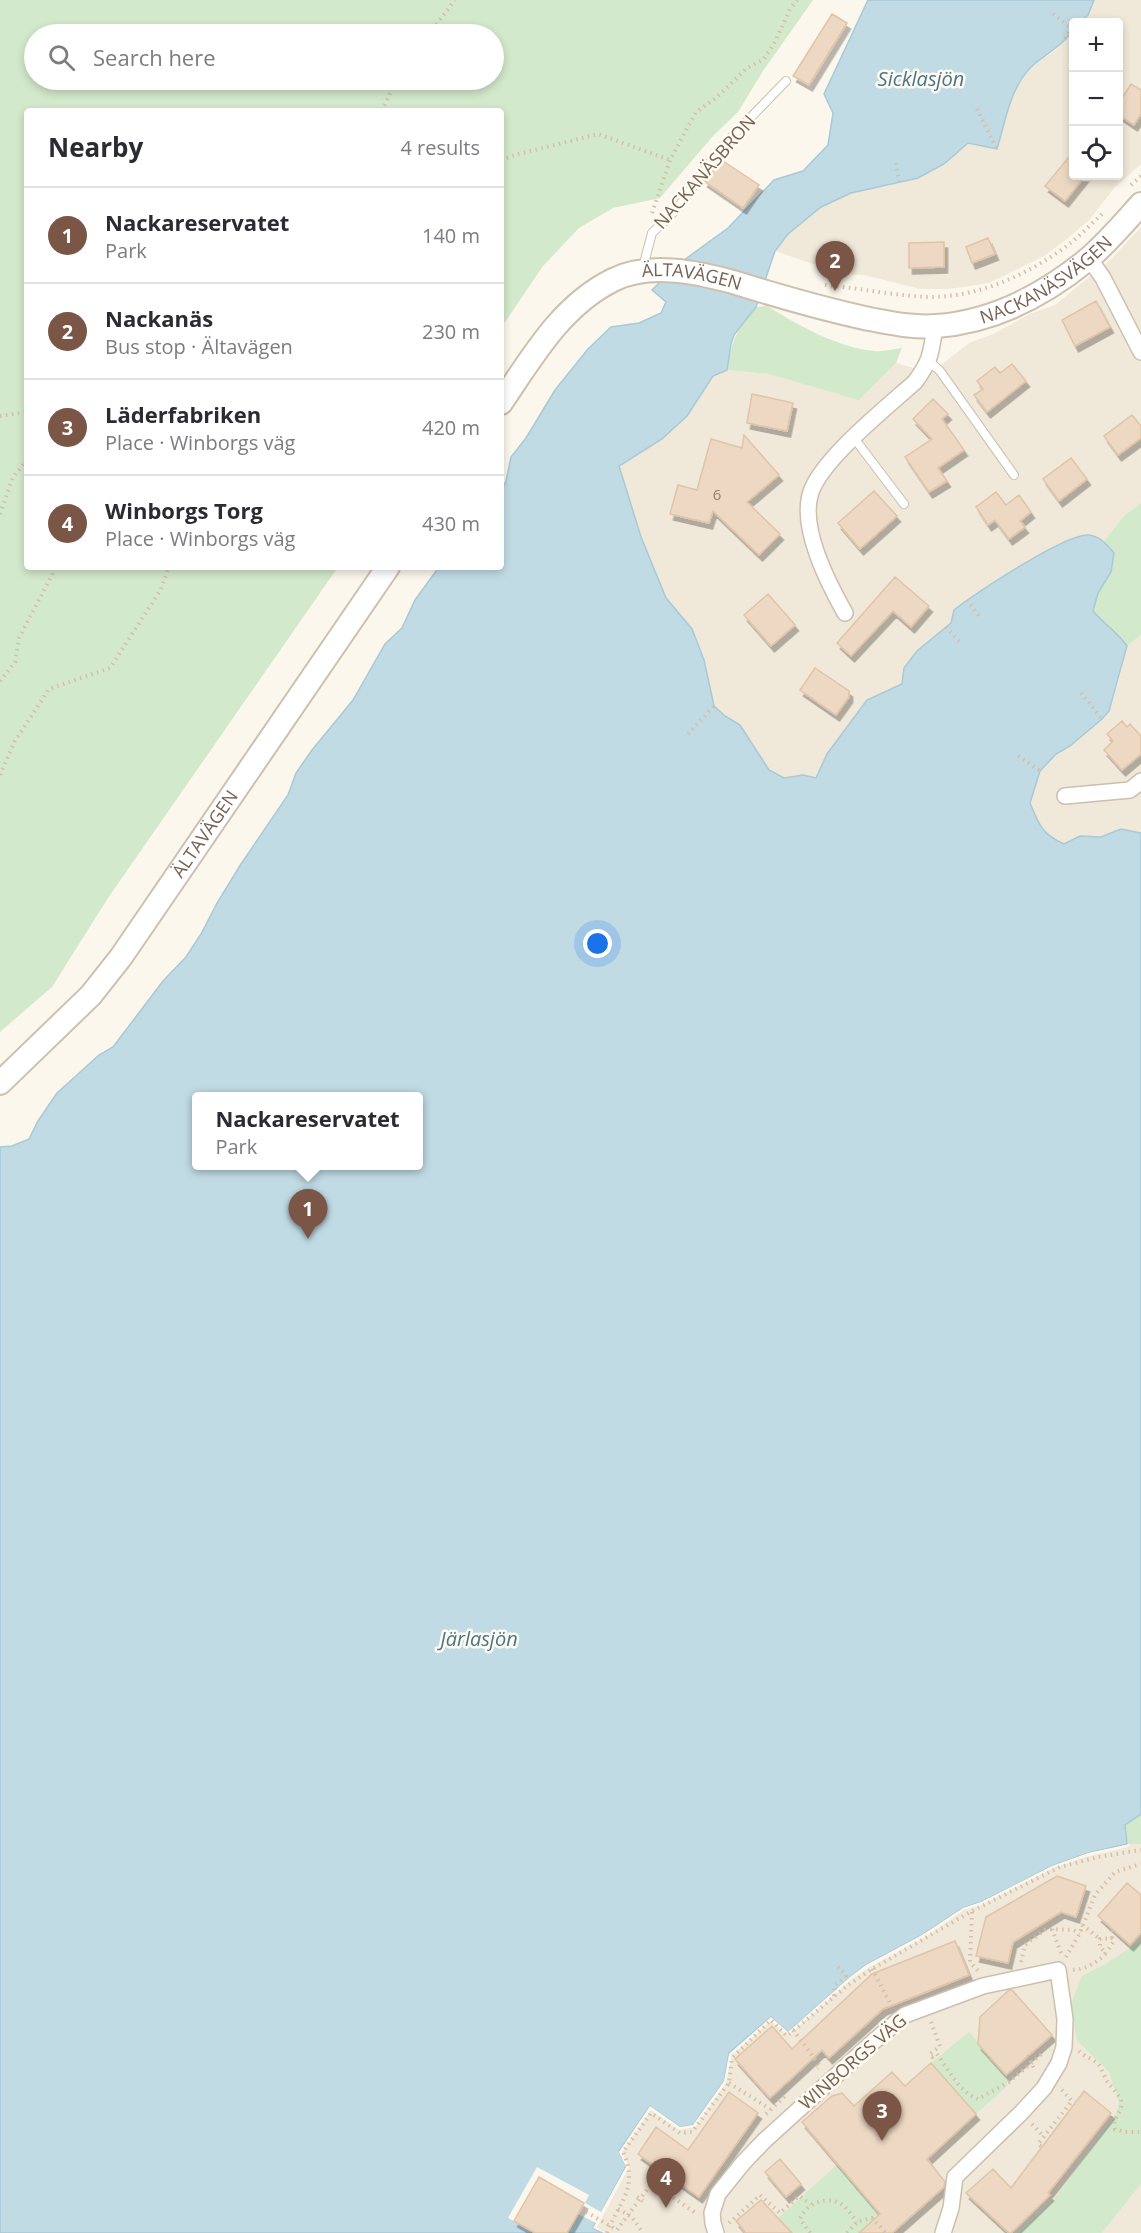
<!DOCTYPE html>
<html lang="en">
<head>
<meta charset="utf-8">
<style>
	body { margin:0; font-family:"Open Sans",sans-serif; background:#f2f2f3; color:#2b2b33 }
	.controls { position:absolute; right:18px; top:18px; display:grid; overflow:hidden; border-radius:6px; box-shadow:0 3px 9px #0003 }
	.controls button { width:54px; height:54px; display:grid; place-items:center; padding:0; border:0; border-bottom:2px solid #e1e1e2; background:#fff; color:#2b2b33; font:30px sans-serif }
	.you { position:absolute; left:598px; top:944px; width:21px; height:21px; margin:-15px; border:4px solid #fff; border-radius:50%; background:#1a73e8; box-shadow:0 0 0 9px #1a73e833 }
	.badge { display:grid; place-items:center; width:39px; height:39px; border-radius:50%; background:#7b5545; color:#fff; font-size:20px; font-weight:700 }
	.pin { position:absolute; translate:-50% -50px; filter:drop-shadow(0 2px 3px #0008) }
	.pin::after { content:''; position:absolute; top:32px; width:21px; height:18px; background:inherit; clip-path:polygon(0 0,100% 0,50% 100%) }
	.popup { position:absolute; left:192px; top:1092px; width:231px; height:78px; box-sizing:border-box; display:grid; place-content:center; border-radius:6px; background:#fff; filter:drop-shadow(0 2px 4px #0005); font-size:20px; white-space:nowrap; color:#7c7c81 }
	.popup b { font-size:22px; color:#2b2b33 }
	.popup::after { content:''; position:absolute; left:50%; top:100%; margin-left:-12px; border:12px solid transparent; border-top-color:#fff }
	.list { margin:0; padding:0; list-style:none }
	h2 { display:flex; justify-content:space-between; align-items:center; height:78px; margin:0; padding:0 24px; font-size:26px }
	h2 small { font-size:20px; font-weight:400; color:#7c7c81 }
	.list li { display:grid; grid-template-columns:39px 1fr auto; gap:18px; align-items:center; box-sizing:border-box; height:96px; padding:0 24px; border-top:2px solid #e1e1e2 }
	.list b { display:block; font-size:22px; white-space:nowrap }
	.list p { margin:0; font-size:20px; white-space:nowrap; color:#7c7c81 }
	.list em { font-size:20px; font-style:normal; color:#7c7c81 }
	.icon { flex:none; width:33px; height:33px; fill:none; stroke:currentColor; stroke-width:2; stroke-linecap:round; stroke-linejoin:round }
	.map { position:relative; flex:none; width:1141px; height:2233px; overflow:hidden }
	.search { position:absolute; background:#fff; box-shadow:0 3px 9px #0003; left:24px; top:24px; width:480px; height:66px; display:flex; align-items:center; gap:15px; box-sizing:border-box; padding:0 21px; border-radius:33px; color:#7c7c81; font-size:22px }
	.panel { position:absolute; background:#fff; box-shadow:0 3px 9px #0003; left:24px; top:108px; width:480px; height:462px; border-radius:6px }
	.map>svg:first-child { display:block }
	.residential { fill:#f0e8d8 }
	.green { fill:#d3e9cb; fill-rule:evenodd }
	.water { fill:#c1dbe5; stroke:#a8c9d6; stroke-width:1.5; fill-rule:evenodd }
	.pier { fill:#fcf7ec }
	.building { fill:#edd9c3; stroke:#e1c4a7; stroke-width:1.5; filter:url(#shadow) }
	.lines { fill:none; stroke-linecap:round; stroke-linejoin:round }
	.service-casing { stroke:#ccbfaf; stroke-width:10 }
	.minor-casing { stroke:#ccbfaf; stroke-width:18 }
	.secondary-casing { stroke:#cec0ae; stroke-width:26 }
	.path { stroke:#d5bfa8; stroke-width:4; stroke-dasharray:1.5 4.5; stroke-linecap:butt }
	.service { stroke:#fff; stroke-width:8 }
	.minor { stroke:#fff; stroke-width:15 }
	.secondary { stroke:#fff; stroke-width:22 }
	.labels { text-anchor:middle; stroke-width:5; stroke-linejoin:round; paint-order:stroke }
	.number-label { font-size:15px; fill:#94806d }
	.street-label { font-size:18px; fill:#766250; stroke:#fefbf3 }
	.water-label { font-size:20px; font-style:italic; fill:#4b7587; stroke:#fefbf3 }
</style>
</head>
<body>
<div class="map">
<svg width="1141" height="2233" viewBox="0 0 1141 2233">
	<defs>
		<filter id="shadow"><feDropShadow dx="3.5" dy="6" stdDeviation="0" flood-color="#0004"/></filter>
	</defs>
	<rect width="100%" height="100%" fill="#fcf7ec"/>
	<path class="residential" d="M1094,0h47v164l-26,23 -26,33 -21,18 -24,18 -55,27 -40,6h-29l-56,-14 -21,-1 -68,-23 13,-17 33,-27 30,-14 67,-15 50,-35 29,5 15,-54 19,-27 25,-17 17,-21 1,147h44v-154h-38l8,-7z
		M1141,227v276l-17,13 -20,25 -16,-6 -50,21 -64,38 -20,16 -3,13 -34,28 -15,33 -12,6 -63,64 -11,24 -13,-3 -19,3 -15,-8 -29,-45 -15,-9 -11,-10 -22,-77 -26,-31 -25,-61 -22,-71 43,-27 25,-23 26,-40 14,-6 42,4 90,25 37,-36 35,10 38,-30 24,-9 37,-20 25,-9 56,-46z
		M1141,635v198l-20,-4 -20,8 -21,-1 -16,8 -14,-6 -11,-13 -9,-22 10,-32 16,-17 14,-8 32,-27 7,-8 9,-27 9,-38z
		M1127,1844h14v96l-34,23 -25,13 -5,65 32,31 10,31 -3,11 -61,84 -36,35h-417l-9,-5 3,-5 -61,10 84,-81 31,-46 79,-52 42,-37 95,-52 97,-57 89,-42 36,-13z
		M1141,2184v49h-39z"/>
	<path class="green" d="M0,0h813l-50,71 -25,41 -25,24 -53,62 -47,10 -34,20 -36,38 -42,62v-217h-474v456h311l-230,331 -56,89 -52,45zM34,34h460v46h-460z
		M767,306c31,19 69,41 107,45 9,1 19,-2 28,-3l-6,15 -37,37 -90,-26 -42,-4c5,-31 9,-39 29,-63z
		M1141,503v132l-14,11c-10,-14 -23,-22 -34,-35l5,-18 13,-21 3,-19 -10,-12 20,-25z
		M1141,1812v32h-14l-2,-20z
		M1141,1940v244l-39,49h-83l36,-35 61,-84 3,-11 -10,-31 -32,-31 -6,-37 11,-28 25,-13z
		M969,2032l37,43 1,11 -31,28 -45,-51z
		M838,2164l42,50 -21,19h-67l-14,-15z"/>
	<path class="water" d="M868,0h226l-6,15 -8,7h-6c-1,20 -33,34 -44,46 -21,23 -24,52 -33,81l-29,-6 -24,21 -26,14 -67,15 -30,14 -33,27 -13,17 -19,56 -22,28 -3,9 -4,26 -14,6 -26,40 -25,23 -43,27 22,71 25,61 26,31 12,31 10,46 11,10 15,9 29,45 15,8 19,-3 13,3 11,-24 40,-54 35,-16 2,-16 13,-17 34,-28 3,-13c20,-16 111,-76 134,-75 12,1 19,10 26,18l-3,19 -13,21 -5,18c11,13 24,21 34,35l-18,65 -7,8 -32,27 -14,8 -16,17 -10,32c9,22 12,31 34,41l16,-8 21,1 20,-8 20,4v981l-16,11 2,19 -39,9 -36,13 -71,36 -18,6 -41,27 -56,30 -16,12 -62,55 -17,-15 -42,36 -5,28 -31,44 -13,2 -30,-21 -31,45 7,15 -33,62 9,5h-602v-1086l12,-1 17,-7 9,-18 19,-28 42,-38 14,-8 50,-66 23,-24 15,-23 16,-31 24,-39 47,-69 8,-22 16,-23 41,-50 32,-56 17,-16 13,-28 24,-33h62v-76l5,-10 5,-24 15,-19 29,-48 33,-41 23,-22 28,-4 22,-10 5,-11 -14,-12 28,-27 48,-35 46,-48 29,-9 25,-26 5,-32 -9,-19zM197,1096h222v70h-222z"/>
	<path class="pier" d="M1130,1844l-2,3 -39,9 -36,12 -71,37 -18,5 -40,28 -56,30 -16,11 -63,56 -3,-1 -15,-13 -39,34 -6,28 -31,44 -16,3 -28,-20 -29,42 7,15 -32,60 8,6 -12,-5 3,-5 -18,-9 -11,19h-32l-27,-15 29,-51 52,28 -4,8 16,9 25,-45 -7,-15 31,-46 30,21 13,-2 31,-44 5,-27 42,-37 17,15 62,-55 16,-12 56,-30 41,-27 18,-6 71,-36 36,-13z"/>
	<path class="building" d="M832,14l15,9 -38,62 -16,-9z
		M1131,84l10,6v24l-7,11 -15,-10v-12z
		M1074,151v25h11l-20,25 -20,-15z
		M720,159l39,26 -16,23 -39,-27z
		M988,238l7,16 -23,9 -6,-16z
		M944,242v25l-35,1v-25z
		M1096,301l14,26 -35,19 -13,-26z
		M1012,364l14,17 -39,31 -13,-17 9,-6 -6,-8 18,-14 5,6z
		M752,394l41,9 -6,28 -40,-8z
		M933,399l15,15 -6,5 22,31 -26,18 9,13 -18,11 -24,-35 27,-18 -19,-20z
		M1132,415l9,11v12l-23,17 -14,-19z
		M744,435l35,40 -32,27 33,32 -21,21 -46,-44 -4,12 -39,-9 8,-29 19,5 14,-51 31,9z
		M1071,458l16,21 -28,22 -16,-22z
		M874,491l23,25 -37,33 -22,-26z
		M996,492l10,13 13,-10 12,17 -11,9 5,6 -16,12 -14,-19 -7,5 -12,-18z
		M895,577l34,29 -18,21 -18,-16 -42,45 -14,-13z
		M768,594l27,31 -24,21 -27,-31z
		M815,668l34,23v6l-13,18 -36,-25z
		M1122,721l5,6 3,-3 11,12v18l-19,16 -18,-20 9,-9 -6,-7z
		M1057,1876l29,10 -10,31 -15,-5 -48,30 -5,21 -32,-7 10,-39z
		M1127,1883l14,12v38l-11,12 -32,-29z
		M955,1941l14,34 -86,34 -54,49 -7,-8 -52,48 -35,-39 37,-33 20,23 80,-75z
		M1009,1990h3l40,45 -46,40 -28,-31 2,-27z
		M931,2063l45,51 -49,45 18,23 -1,5 -52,46h-33l21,-19 -78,-92 30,-26 10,-3 12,13 38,-34 13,14z
		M1084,2091l27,22 -63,80 2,2 -39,38h-2l-43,-40 27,-24 18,19z
		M729,2092l29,21 -59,84 -61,-43 18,-27 32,23z
		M780,2159l21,25 -15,13 -21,-25z
		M539,2177l45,26 -17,30h-32l-21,-12z
		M761,2200l31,33h-46l-10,-12z"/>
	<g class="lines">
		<defs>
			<path id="service" d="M643,267l9,-34 24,-23 43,-60 67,-69
				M929,361l11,10 74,104
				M854,438l50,66"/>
			<path id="minor" d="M1089,258l14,20 38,74
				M845,613c-17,-30 -46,-86 -34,-121 11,-33 76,-85 104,-110 16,-21 16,-30 20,-55
				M1065,796l65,-6 11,-9
				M716,2233l-3,-10 -1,-10 6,-19 25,-31 21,-22 109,-99 32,-27 78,-29 75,-16 7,49 -1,28 -5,16 -15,25 -23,25 -66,64 -4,31 -8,25"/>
			<g id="secondary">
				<path id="s1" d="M501,403c32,-47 60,-97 112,-123 36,-18 83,-8 120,2 45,14 90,27 136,37 22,4 44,9 67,7 57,-4 108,-31 151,-66 20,-17 37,-37 54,-56"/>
				<path id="s2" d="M0,1083l91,-88 30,-38 267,-390"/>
			</g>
		</defs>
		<use href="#service" class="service-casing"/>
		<use href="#minor" class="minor-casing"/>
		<use href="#secondary" class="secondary-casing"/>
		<path class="path" d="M1053,14l20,15 -9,10
			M429,34l26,-34
			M977,109l20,40
			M382,111l14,-31
			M501,160l18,-6 79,-20 72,26
			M896,163l3,19
			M1131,185l10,-9
			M652,213l18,-53 26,-48 20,-14 31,-30 16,-8 12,-18 15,-33 7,-9
			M825,285c35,3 70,11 105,12 50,0 99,-23 138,-52 12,-9 23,-21 34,-31
			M0,416l27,-4
			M0,514l13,-37 14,-17
			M967,600l12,16
			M946,627l14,15
			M0,681l15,-19 4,-24 37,-71
			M1081,693l21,26
			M688,734l26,-28
			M1018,756l22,15
			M0,775l15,-34 34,-52 61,-21 50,-77 9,-24
			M972,1912l-2,50 8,9
			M1082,1925l18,14
			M1052,1929l9,24
			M1112,1938l1,-8
			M1066,1957l14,-24 15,-38 20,-23 26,-8
			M1021,1962l4,-17 21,-16 27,1 7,3
			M872,1969l19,36
			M1073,1970c13,-1 24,-7 33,-17l-6,-6v-8l12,-1 2,3 -8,12
			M834,1996l1,-11 11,-9 -10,-12
			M931,2022l9,24 -10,8 2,3 5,-3c11,15 23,39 41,45l31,-17 34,-29
			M793,2030l27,36 -3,2
			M1079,2051c6,6 14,8 19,13 4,5 6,12 9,17 12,17 22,19 7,39l1,9 9,3h17
			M1028,2055l7,16
			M729,2083l41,26
			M766,2114l21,-20
			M1032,2124l12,13
			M1041,2146l-3,-2 34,-43 -11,-12
			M637,2197l6,4
			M581,2209l36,21 35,-47 45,31
			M618,2209l14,8 11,16
			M729,2223l31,-28 20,18 19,-17 12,8
			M607,2233c13,-33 32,-45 16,-81l28,-39 29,20 12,-1 37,-49 3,-25 39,-38 16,16 60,-50 25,-17 100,-58 88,-44 38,-10 43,-7
			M810,2233l-10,-14c6,-17 31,-25 45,-12 4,4 8,10 12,15
			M847,2233l10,-11 15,-4 14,15"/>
		<use href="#service" class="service"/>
		<use href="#minor" class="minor"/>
		<use href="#secondary" class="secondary"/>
	</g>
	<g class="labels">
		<g class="number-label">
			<text x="717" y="500">6</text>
		</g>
		<g class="street-label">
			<text transform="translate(705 172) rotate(-49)" y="6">NACKANÄSBRON</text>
			<text dy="6" stroke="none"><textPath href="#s1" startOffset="621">NACKANÄSVÄGEN</textPath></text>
			<text dy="6" stroke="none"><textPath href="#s1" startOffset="249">ÄLTAVÄGEN</textPath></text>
			<text dy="6" stroke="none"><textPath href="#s2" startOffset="324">ÄLTAVÄGEN</textPath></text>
			<text transform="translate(853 2062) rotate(-41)" y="6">WINBORGS VÄG</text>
		</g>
		<g class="water-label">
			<text x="921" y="86">Sicklasjön</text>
			<text x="479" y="1646">Järlasjön</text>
		</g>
	</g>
</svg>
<div class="controls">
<button>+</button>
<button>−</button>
<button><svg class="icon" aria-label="locate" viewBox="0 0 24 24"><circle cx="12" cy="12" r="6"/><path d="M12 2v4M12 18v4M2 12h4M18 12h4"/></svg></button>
</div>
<div class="you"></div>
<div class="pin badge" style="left:308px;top:1239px">1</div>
<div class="popup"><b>Nackareservatet</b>Park</div>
<div class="pin badge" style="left:835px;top:291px">2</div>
<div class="pin badge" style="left:882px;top:2141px">3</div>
<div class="pin badge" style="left:666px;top:2208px">4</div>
<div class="search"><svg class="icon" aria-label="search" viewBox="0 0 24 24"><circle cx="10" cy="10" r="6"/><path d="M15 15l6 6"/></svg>Search here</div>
<section class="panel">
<h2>Nearby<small>4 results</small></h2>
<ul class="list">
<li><span class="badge">1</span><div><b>Nackareservatet</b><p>Park</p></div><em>140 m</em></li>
<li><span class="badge">2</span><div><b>Nackanäs</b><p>Bus stop · Ältavägen</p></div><em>230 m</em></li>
<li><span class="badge">3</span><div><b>Läderfabriken</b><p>Place · Winborgs väg</p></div><em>420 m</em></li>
<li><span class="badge">4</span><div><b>Winborgs Torg</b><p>Place · Winborgs väg</p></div><em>430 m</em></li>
</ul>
</section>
</div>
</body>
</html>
